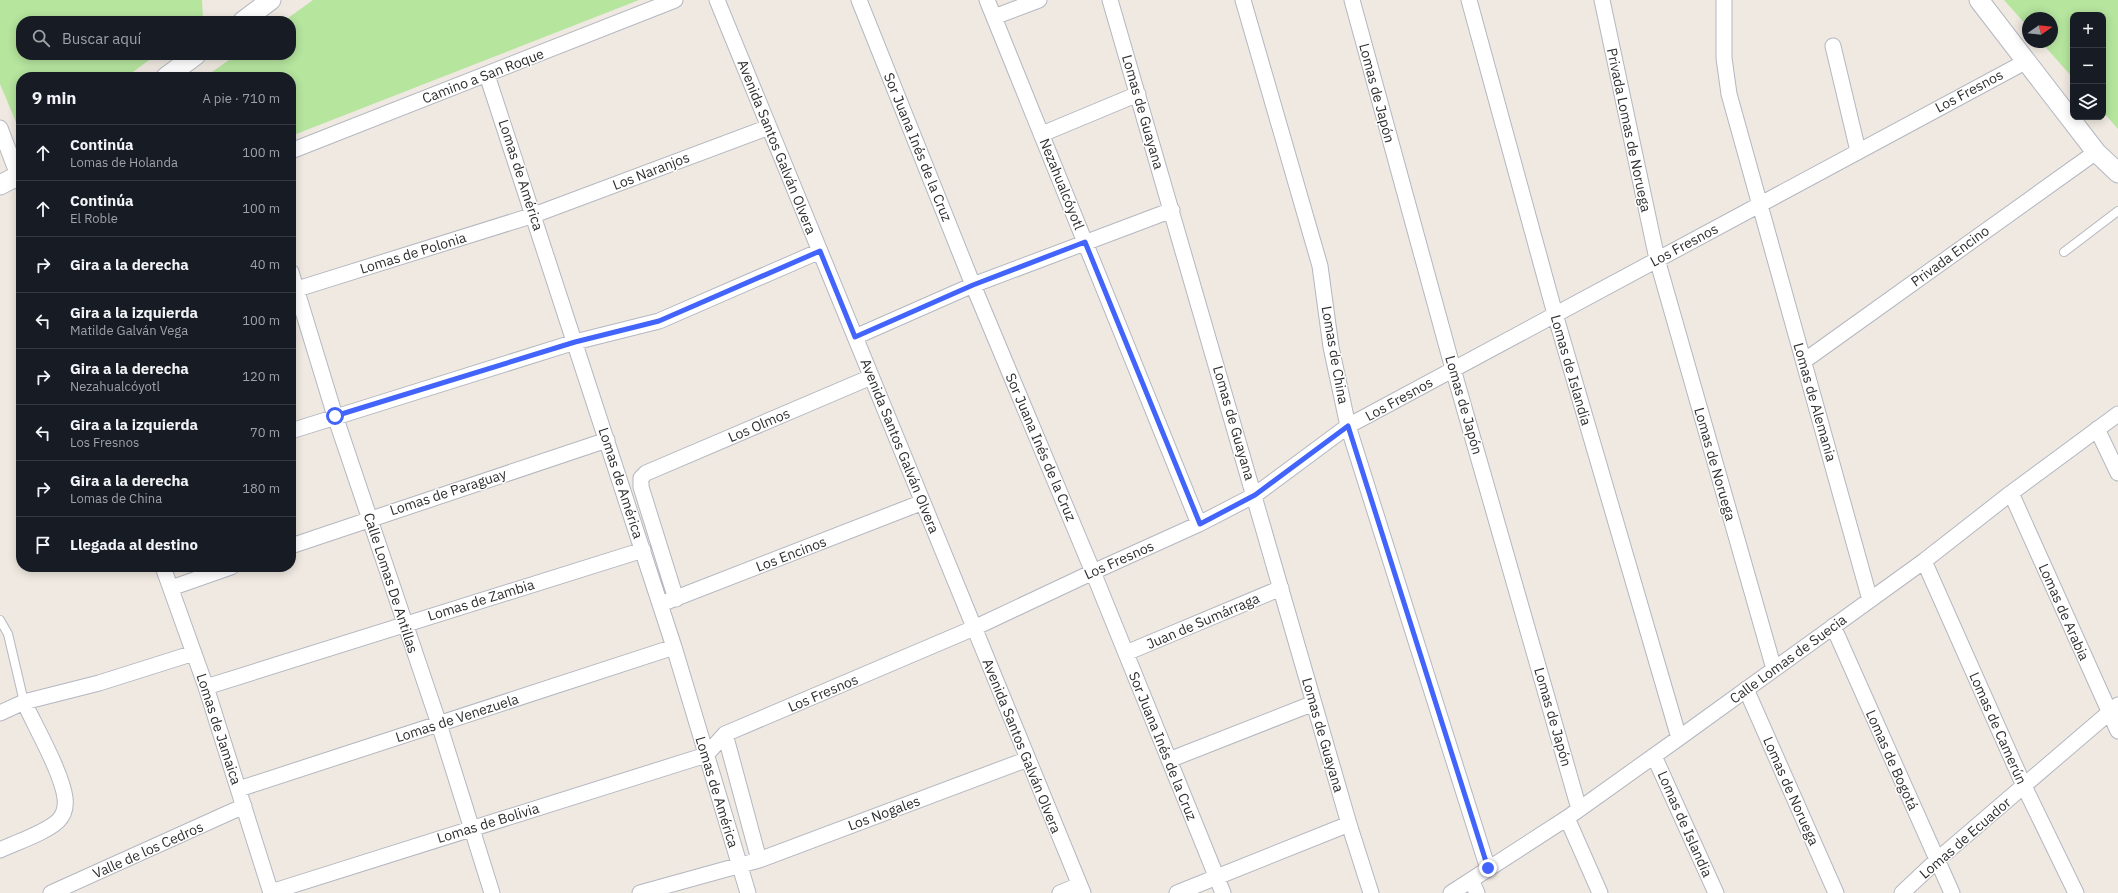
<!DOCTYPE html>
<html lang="es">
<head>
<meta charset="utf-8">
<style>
	body { margin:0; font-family:"IBM Plex Sans",sans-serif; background:#242831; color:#f1f3f6 }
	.controls { position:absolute; right:12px; top:12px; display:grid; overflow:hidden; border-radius:8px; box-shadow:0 2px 10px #0003 }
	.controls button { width:36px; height:36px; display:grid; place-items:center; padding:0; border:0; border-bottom:1px solid #363941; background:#171b24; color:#f1f3f6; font:20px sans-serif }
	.compass { position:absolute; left:2022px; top:12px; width:36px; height:36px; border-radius:50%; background:#171b24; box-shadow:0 2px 10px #0003; rotate:76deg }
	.stop { position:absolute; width:12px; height:12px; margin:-9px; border:3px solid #4264fb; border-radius:50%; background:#fff }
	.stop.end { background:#4264fb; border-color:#fff; box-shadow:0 1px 4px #0008 }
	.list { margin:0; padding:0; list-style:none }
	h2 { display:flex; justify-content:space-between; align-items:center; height:52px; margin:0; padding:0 16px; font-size:17px }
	h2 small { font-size:13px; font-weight:400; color:#9ea1a6 }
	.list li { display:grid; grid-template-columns:26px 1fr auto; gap:12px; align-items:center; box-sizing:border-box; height:56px; padding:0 16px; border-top:1px solid #363941 }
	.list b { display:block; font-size:15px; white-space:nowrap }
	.list p { margin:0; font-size:13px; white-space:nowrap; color:#9ea1a6 }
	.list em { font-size:13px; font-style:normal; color:#9ea1a6 }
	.icon { flex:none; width:22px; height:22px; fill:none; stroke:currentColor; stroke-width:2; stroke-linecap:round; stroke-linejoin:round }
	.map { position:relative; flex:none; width:2118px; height:893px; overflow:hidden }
	.search { position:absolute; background:#171b24; box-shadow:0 2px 10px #0003; left:16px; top:16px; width:280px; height:44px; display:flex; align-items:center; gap:10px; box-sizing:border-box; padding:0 14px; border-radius:16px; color:#9ea1a6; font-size:15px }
	.panel { position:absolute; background:#171b24; box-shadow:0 2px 10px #0003; left:16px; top:72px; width:280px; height:500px; border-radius:16px }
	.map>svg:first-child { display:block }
	.green { fill:#b6e59e }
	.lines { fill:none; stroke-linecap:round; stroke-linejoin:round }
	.service-casing { stroke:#b4b7c1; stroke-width:10 }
	.minor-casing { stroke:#b4b7c1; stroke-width:17 }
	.tertiary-casing { stroke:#b4b7c1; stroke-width:21 }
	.service { stroke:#fff; stroke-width:8 }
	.minor { stroke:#fff; stroke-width:15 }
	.tertiary { stroke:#fff; stroke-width:19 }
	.route { stroke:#4264fb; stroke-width:5 }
	.labels { text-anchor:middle; stroke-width:3; stroke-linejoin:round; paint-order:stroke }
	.street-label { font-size:14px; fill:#2e2e2e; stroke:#fff }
</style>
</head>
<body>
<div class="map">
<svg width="2118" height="893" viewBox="0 0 2118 893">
	<rect width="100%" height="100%" fill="#efe9e1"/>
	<path class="green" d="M0,0h202l1,20 -182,1v34h135l-30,22h-105v57l-21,-50z
		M313,0h326l-348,136v-59h-86l31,-22h55v-34h-7z
		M2004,0h114v129l-15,-17v-97h-30v63l-32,-36h11v-24h-24v9z"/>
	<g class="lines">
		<defs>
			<path id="service" d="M2064,252l54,-41
				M0,620l8,14 16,68"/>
			<path id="minor" d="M717,0l366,893
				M859,0l114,285 120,287 130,321
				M987,0l212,524
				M1110,0l239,824 22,69
				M1243,0l77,266 11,81 17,79 140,443
				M1352,0l101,369 126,440
				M1469,0l86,314 124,424
				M1602,0l55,259 117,410
				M1724,0v58l5,36 141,506
				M994,17l45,-17
				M1833,46l25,105
				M487,75l187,572 74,246
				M0,128l21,55
				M1042,134l96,-40
				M291,151l384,-151
				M291,272l44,144 104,308 53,169
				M291,291l243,-76 235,-88
				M855,337l118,-52 199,-75
				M1804,361l292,-209
				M2097,429l21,44
				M291,431l284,-89 84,-21 161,-70
				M2011,493l107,238
				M291,546l316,-106
				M1924,561l100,225 52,107
				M163,567l43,120 65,206
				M171,588l60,-21
				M676,599l-35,-112v-9l5,-5 225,-96
				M666,602l257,-100
				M1833,626l119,267
				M1126,653l155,-65
				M206,687l437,-137
				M1746,689l90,204
				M0,713l24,-11 75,-19 95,-30
				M725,734l34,126
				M1654,756l62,137
				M1169,760l145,-57
				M239,789l435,-142
				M1567,818l33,75
				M0,850c17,-8 45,-17 58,-29 6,-6 8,-15 7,-23 -3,-25 -30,-72 -41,-96
				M1471,880l6,13
				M271,892l435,-137 19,-21 249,-106 119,-56 106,-48 56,-29 93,-69 677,-364
				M51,893l193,-87
				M640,893l119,-33 269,-101
				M1060,893l19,-8
				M1177,893l172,-69
				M1451,893l116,-75 112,-80 245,-177 87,-68 107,-79
				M1902,893l34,-32 182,-156"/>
			<path id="tertiary" d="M1979,0l117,152 22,21
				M243,21l28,-21
				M166,77l30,-22
				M0,185l21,-11"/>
		</defs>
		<use href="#service" class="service-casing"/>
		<use href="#minor" class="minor-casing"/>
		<use href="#tertiary" class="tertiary-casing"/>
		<use href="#service" class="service"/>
		<use href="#minor" class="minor"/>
		<use href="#tertiary" class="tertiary"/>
	</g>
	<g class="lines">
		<path class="route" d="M335,416l240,-74 84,-21 161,-70 35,86 118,-52 112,-43 115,282 55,-29 93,-69 140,442"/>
	</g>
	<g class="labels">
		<g class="street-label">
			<text transform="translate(483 76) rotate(-21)" y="5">Camino a San Roque</text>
			<text transform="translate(1969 91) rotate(-28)" y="5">Los Fresnos</text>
			<text transform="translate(1377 93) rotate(75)" y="5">Lomas de Japón</text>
			<text transform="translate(1143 112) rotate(74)" y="5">Lomas de Guayana</text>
			<text transform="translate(1629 130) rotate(78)" y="5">Privada Lomas de Noruega</text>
			<text transform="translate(777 147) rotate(68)" y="5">Avenida Santos Galván Olvera</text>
			<text transform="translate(918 147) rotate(68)" y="5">Sor Juana Inés de la Cruz</text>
			<text transform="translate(651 171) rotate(-21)" y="5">Los Naranjos</text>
			<text transform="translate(521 175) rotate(72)" y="5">Lomas de América</text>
			<text transform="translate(1062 184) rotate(68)" y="5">Nezahualcóyotl</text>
			<text transform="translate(1684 245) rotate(-28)" y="5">Los Fresnos</text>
			<text transform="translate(413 253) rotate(-17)" y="5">Lomas de Polonia</text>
			<text transform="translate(1950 256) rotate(-36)" y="5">Privada Encino</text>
			<text transform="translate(1335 355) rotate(80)" y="5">Lomas de China</text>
			<text transform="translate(1571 370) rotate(74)" y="5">Lomas de Islandia</text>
			<text transform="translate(1399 399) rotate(-29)" y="5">Los Fresnos</text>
			<text transform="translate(1815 402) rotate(74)" y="5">Lomas de Alemania</text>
			<text transform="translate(1464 405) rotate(74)" y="5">Lomas de Japón</text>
			<text transform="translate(1234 423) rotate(74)" y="5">Lomas de Guayana</text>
			<text transform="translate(759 425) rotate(-23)" y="5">Los Olmos</text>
			<text transform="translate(900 446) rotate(68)" y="5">Avenida Santos Galván Olvera</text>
			<text transform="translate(1041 447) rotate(67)" y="5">Sor Juana Inés de la Cruz</text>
			<text transform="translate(1715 464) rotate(74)" y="5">Lomas de Noruega</text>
			<text transform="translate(621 483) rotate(72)" y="5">Lomas de América</text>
			<text transform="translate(448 492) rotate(-18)" y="5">Lomas de Paraguay</text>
			<text transform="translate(791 554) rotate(-21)" y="5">Los Encinos</text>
			<text transform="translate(1119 560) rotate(-24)" y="5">Los Fresnos</text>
			<text transform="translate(391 583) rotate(72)" y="5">Calle Lomas De Antillas</text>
			<text transform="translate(481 600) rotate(-17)" y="5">Lomas de Zambia</text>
			<text transform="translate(2064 612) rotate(66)" y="5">Lomas de Arabia</text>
			<text transform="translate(1203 621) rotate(-23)" y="5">Juan de Sumárraga</text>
			<text transform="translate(1788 659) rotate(-36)" y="5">Calle Lomas de Suecia</text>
			<text transform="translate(823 693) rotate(-23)" y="5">Los Fresnos</text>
			<text transform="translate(1553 717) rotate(74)" y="5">Lomas de Japón</text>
			<text transform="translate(457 718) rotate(-18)" y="5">Lomas de Venezuela</text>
			<text transform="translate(1998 728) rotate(66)" y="5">Lomas de Camerún</text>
			<text transform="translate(219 729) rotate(72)" y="5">Lomas de Jamaica</text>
			<text transform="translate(1323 735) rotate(74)" y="5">Lomas de Guayana</text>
			<text transform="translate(1022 746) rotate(68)" y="5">Avenida Santos Galván Olvera</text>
			<text transform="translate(1163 746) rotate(68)" y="5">Sor Juana Inés de la Cruz</text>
			<text transform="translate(1892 760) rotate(66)" y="5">Lomas de Bogotá</text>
			<text transform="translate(1791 791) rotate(66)" y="5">Lomas de Noruega</text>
			<text transform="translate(717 792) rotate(73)" y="5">Lomas de América</text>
			<text transform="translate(884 813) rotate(-20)" y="5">Los Nogales</text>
			<text transform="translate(488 823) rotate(-17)" y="5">Lomas de Bolivia</text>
			<text transform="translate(1685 824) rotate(66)" y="5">Lomas de Islandia</text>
			<text transform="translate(1965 838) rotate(-41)" y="5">Lomas de Ecuador</text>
			<text transform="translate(148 850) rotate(-24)" y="5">Valle de los Cedros</text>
		</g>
	</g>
</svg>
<div class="controls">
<button>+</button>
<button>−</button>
<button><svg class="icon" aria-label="layers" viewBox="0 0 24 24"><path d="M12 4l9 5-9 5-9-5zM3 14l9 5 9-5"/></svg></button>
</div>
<svg class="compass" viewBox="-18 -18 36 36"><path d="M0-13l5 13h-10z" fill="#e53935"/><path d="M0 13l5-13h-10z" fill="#9ea1a6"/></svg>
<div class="stop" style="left:335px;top:416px"></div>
<div class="stop end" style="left:1488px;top:868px"></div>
<div class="search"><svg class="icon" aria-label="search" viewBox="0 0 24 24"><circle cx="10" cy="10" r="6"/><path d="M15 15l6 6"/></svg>Buscar aquí</div>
<section class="panel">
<h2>9 min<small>A pie · 710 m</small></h2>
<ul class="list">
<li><svg class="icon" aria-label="ahead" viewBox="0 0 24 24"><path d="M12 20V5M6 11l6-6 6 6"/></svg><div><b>Continúa</b><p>Lomas de Holanda</p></div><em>100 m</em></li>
<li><svg class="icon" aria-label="ahead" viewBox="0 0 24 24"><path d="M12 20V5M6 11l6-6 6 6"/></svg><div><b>Continúa</b><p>El Roble</p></div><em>100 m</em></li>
<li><svg class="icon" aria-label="right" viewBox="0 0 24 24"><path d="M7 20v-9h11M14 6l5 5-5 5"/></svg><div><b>Gira a la derecha</b></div><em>40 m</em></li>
<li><svg class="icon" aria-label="left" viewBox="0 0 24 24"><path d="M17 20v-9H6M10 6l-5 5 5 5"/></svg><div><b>Gira a la izquierda</b><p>Matilde Galván Vega</p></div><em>100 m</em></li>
<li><svg class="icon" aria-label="right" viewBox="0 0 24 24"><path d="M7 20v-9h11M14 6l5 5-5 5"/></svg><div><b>Gira a la derecha</b><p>Nezahualcóyotl</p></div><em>120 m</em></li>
<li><svg class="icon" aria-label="left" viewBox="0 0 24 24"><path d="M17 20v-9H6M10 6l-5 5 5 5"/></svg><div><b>Gira a la izquierda</b><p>Los Fresnos</p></div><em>70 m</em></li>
<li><svg class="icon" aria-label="right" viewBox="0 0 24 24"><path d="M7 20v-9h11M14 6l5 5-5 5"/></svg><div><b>Gira a la derecha</b><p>Lomas de China</p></div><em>180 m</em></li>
<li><svg class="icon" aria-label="arrive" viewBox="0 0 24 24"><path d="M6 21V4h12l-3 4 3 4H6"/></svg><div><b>Llegada al destino</b></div></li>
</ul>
</section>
</div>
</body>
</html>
